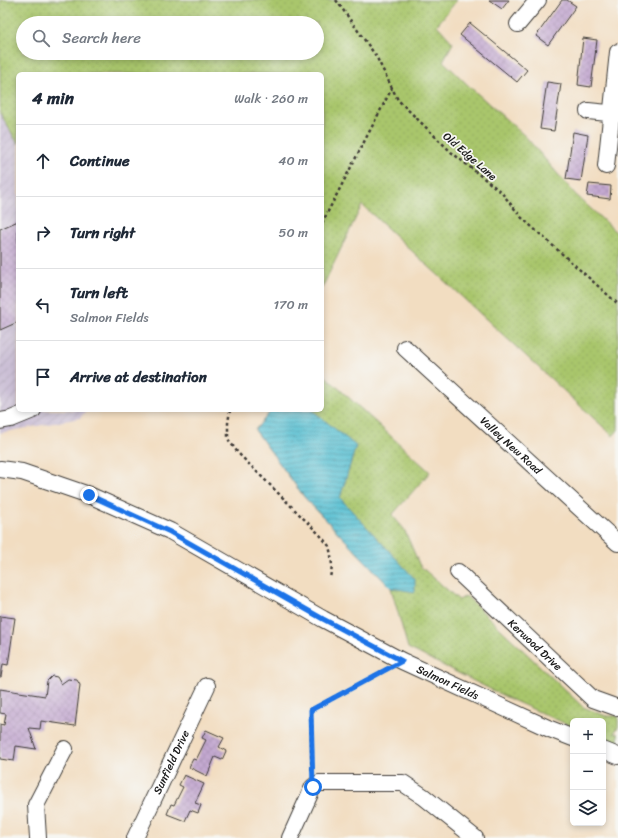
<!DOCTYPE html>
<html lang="en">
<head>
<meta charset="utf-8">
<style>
	body { margin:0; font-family:Sriracha,sans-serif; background:#f2f2f3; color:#1f2937 }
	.controls { position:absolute; right:12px; bottom:12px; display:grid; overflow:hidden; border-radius:6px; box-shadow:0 2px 6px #0003 }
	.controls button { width:36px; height:36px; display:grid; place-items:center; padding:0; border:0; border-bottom:1px solid #e0e1e3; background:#fff; color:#1f2937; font:20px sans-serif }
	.stop { position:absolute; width:12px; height:12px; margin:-9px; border:3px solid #1a73e8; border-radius:50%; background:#fff }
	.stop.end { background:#1a73e8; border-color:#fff; box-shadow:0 1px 4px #0008 }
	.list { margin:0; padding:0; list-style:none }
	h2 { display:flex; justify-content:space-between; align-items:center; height:52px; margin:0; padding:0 16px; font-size:17px }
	h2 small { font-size:13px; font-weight:400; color:#747a83 }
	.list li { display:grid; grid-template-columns:26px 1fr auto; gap:12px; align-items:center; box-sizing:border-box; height:72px; padding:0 16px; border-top:1px solid #e0e1e3 }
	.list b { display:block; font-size:15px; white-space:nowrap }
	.list p { margin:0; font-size:13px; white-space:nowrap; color:#747a83 }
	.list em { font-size:13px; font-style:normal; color:#747a83 }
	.icon { flex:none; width:22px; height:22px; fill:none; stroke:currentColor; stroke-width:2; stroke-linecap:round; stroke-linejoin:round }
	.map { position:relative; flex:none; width:618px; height:838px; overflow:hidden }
	.search { position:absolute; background:#fff; box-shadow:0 2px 6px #0003; left:16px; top:16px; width:308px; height:44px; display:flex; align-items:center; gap:10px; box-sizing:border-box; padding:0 14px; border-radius:22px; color:#747a83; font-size:15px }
	.panel { position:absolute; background:#fff; box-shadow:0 2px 6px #0003; left:16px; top:72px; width:308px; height:340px; border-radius:6px }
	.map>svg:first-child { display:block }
	.industrial { fill:url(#industrial-furrows) }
	.grass { fill:url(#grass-dots); stroke:#627144; fill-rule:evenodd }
	.water { fill:url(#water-rules); stroke:#396e77 }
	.building { fill:url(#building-cross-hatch) }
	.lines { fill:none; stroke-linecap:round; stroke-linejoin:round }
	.minor-casing { stroke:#3c3935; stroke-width:18 }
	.path { stroke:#3c3935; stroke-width:2.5; stroke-dasharray:3 3; stroke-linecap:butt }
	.minor { stroke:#fff; stroke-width:16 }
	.route { stroke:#1a73e8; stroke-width:5 }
	.labels { text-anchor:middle; stroke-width:3.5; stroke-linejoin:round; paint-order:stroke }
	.street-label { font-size:11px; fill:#1c1c1c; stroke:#f6f6f2 }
</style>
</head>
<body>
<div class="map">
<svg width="618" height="838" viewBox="0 0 618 838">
	<defs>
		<pattern id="industrial-furrows" width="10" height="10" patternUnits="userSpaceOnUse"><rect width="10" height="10" fill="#cbbfd5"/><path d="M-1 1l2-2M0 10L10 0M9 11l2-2" fill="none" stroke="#aea4b6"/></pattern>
		<pattern id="grass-dots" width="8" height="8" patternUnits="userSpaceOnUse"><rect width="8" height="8" fill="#a9c66c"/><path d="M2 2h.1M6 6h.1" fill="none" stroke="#91aa5d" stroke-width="1.8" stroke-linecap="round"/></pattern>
		<pattern id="water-rules" width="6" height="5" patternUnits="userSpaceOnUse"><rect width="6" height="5" fill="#56bfd2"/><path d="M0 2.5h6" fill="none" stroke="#469aaa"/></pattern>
		<pattern id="building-cross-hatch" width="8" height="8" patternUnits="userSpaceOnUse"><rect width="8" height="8" fill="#c3a8d0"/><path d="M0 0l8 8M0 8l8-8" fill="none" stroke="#a790b2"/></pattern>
	</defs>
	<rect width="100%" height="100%" fill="#f6f6f2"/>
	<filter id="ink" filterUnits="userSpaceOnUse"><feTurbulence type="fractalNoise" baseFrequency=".025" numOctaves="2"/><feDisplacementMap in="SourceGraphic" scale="8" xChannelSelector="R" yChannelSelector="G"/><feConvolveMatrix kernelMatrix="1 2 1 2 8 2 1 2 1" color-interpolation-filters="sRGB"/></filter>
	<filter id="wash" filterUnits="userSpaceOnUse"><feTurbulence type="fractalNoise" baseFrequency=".012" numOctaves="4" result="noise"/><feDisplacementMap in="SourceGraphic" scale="16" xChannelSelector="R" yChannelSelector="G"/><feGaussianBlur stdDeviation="0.9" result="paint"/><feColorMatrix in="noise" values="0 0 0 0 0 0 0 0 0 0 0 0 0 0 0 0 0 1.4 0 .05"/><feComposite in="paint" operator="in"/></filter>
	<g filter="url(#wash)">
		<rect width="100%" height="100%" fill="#f2ddc1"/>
		<path class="industrial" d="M0,113l18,31v266h69l-7,8 -80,15z"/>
		<path class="grass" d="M0,0h457l-20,25 16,18 -10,18 26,25 57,51 49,57 43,40v196l-5,6 -251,-231 -40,83v-214h-304v70l-18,-31zM23,23h294v30h-294z
			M322,373l108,99 -38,43 12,14 16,37 39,34 7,-4 117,111 23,9h12v11l-4,6 4,1v10l-15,-5v-18h-30v6l-63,-28 -102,-51 -17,-60 -86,-90 -50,-68 17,-20h50z"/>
		<path class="water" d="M272,410h40l44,36 -16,52 75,81v13l-24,-4 -86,-90 -50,-68z"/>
		<g id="blocks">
			<path class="building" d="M489,0h20l-7,9z
				M562,0h5l9,6 -28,39 -12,-9z
				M470,23l57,47 -10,12 -57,-47z
				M583,38l14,2 -6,47 -13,-2z
				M547,82l14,2 -7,47 -14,-2z
				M573,132l15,3 -7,46 -15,-2z
				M589,184l22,2 -1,13 -23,-3z
				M18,221v101l-18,8v-101z
				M0,616l15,2 -7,47 -5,-1 -2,13h-1z
				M52,676l5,1 4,7 7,-5 9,1 3,5 -5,41 -34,-5 -1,8 -11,-1 7,21 -20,-3 -2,15 -14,-2v-35l4,1 2,-11 -6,-1v-24l45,7 2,-15z
				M206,730l18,8 -5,9 7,4 -4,9 -7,-3 -8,19 -18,-9 4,-8 3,1 10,-20 -4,-2z
				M184,775l20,9 -9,19 6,2 -3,8 -8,-3 -5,11 -18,-7 4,-10 3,1 9,-18 -4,-2z"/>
		</g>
	</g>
	<g filter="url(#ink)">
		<use href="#blocks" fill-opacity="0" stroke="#3c3935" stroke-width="1"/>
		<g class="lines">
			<defs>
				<g id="minor">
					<path d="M518,24l20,-24"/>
					<path d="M588,111l30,3"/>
					<path d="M606,166l12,-114"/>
					<path id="s1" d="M405,348l213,195"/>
					<path d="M0,421l11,-2 22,-9"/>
					<path id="s2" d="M0,469l22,3 67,23 81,36 153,88 79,42 148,68 23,9"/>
					<path id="s3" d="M458,572l135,127 25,9"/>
					<path d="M603,750l15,6"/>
					<path d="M38,838l-2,-33 29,-56"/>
					<path id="s4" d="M135,838l72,-152"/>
					<path d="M290,838l23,-51 6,-4h84l21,14 51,41"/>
				</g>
			</defs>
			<use href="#minor" class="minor-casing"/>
			<path class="path" d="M336,0l40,56 22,44 53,52 50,40 21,26 96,86
				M322,223l70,-135
				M230,410l-2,13v16l10,14 82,82 9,11 2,9 1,11 -2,12
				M312,770l-1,-60 76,-41"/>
			<use href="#minor" class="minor"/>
		</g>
	</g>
	<g class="lines" filter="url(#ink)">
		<path class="route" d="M89,495l81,37 153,87 79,42 -91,49 2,77"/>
	</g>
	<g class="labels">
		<g class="street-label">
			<text transform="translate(470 156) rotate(41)" y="4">Old Edge Lane</text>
			<text dy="4" stroke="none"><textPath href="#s1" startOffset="144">Valley New Road</textPath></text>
			<text dy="4" stroke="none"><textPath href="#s3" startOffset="106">Kerwood Drive</textPath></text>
			<text dy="4" stroke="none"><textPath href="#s2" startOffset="498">Salmon Fields</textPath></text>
			<text dy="4" stroke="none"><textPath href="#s4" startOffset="84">Sunfield Drive</textPath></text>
		</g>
	</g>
</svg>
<div class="controls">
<button>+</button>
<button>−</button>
<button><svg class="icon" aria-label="layers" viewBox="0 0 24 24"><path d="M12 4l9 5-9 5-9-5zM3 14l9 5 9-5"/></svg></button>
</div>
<div class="stop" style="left:313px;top:787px"></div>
<div class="stop end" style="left:89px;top:495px"></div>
<div class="search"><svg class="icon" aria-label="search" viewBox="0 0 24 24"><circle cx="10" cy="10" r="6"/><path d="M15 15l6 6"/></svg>Search here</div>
<section class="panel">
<h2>4 min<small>Walk · 260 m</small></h2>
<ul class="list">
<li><svg class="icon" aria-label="ahead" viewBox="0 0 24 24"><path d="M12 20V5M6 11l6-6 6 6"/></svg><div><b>Continue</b></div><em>40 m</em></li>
<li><svg class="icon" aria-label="right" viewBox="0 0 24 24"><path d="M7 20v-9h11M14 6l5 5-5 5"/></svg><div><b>Turn right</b></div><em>50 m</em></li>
<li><svg class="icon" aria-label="left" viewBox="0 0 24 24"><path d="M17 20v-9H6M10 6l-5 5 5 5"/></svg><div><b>Turn left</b><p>Salmon Fields</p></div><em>170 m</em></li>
<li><svg class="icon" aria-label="arrive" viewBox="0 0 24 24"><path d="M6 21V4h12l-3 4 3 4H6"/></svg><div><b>Arrive at destination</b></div></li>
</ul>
</section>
</div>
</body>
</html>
